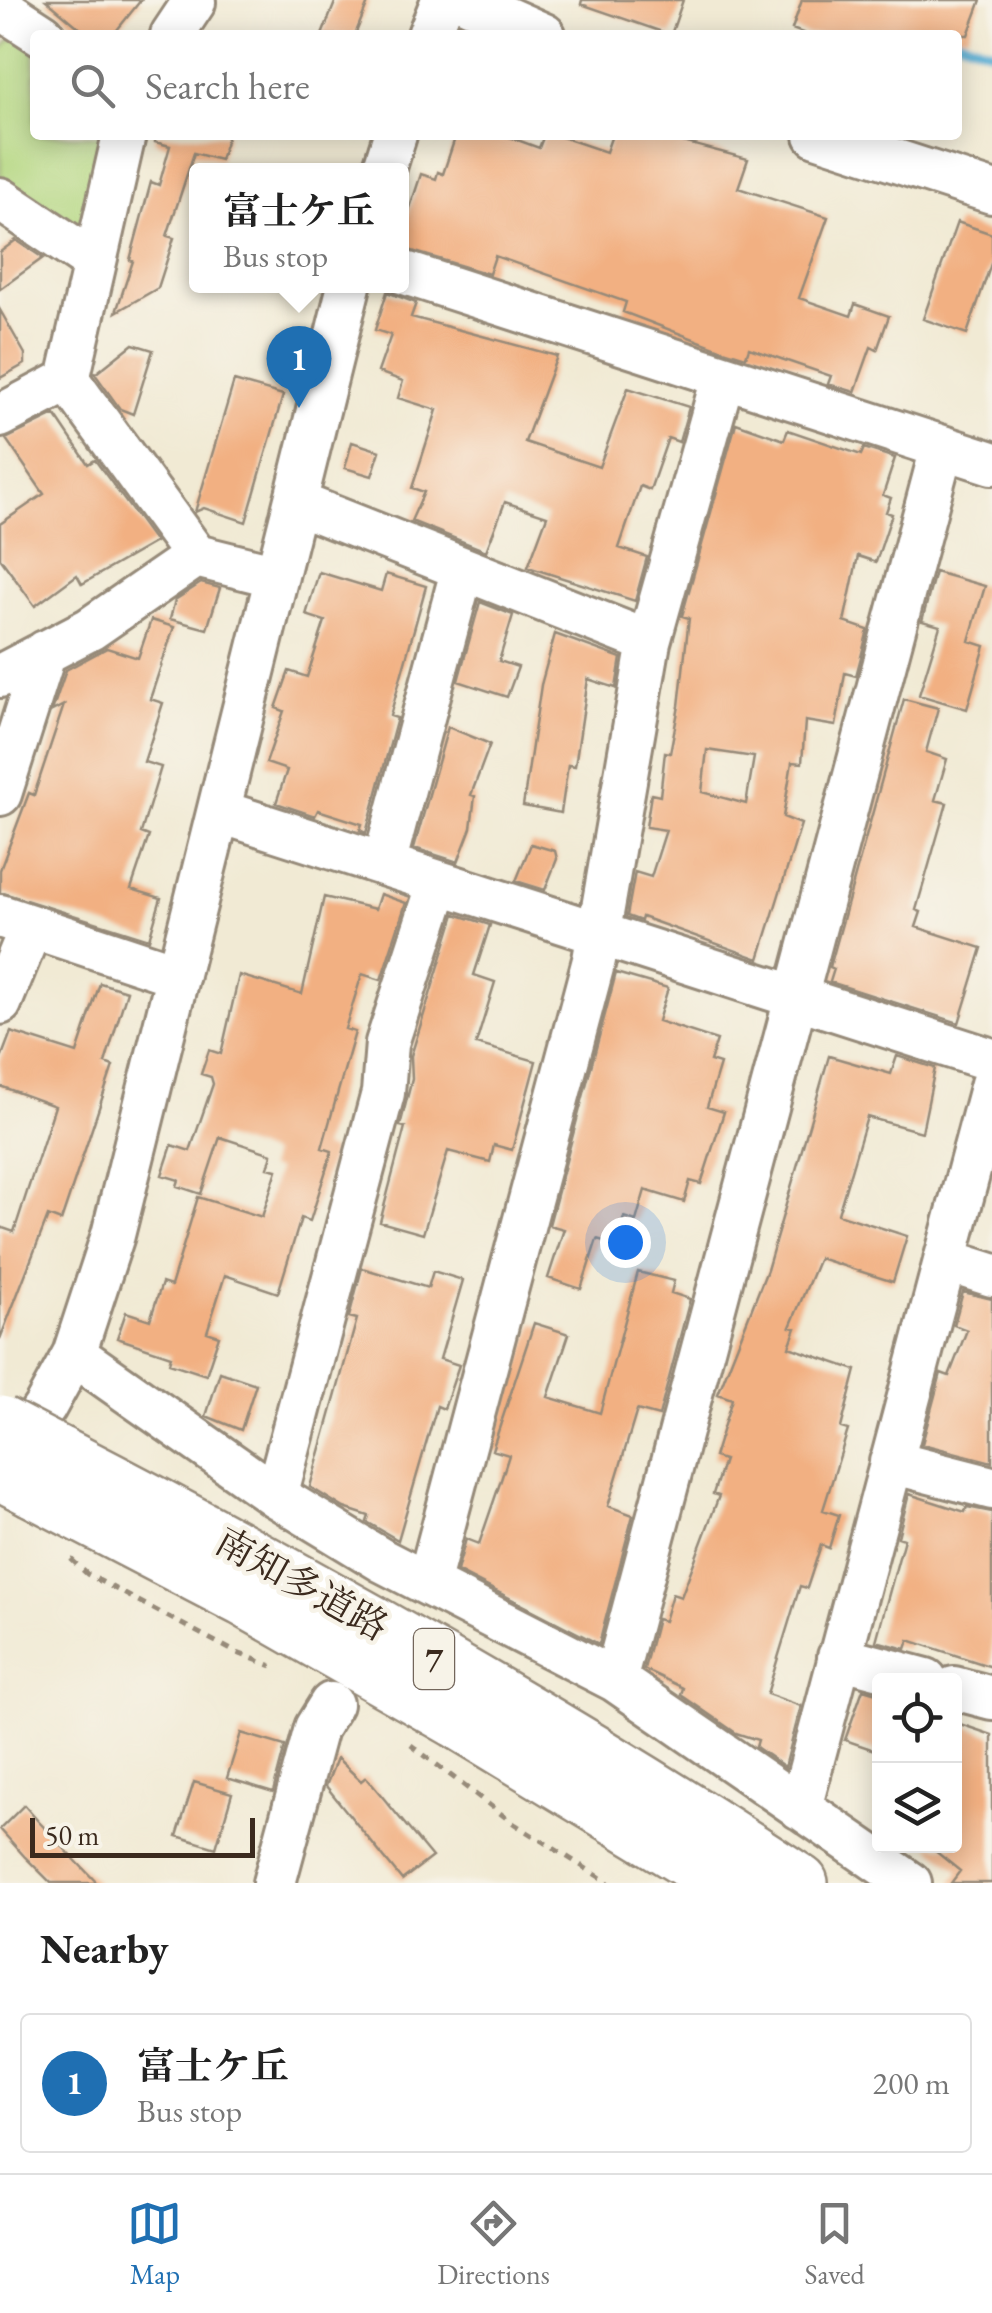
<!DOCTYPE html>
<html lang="en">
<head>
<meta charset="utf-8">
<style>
	body { margin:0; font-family:"EB Garamond","Noto Serif JP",serif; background:#f2f2f2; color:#222 }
	.controls { position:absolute; right:30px; bottom:30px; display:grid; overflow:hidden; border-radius:10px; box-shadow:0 5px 25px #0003 }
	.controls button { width:90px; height:90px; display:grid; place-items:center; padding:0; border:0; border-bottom:2px solid #e0e0e0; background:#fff; color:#222; font:50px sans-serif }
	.scale { position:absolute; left:30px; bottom:25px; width:225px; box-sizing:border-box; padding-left:10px; border:5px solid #3b2a1e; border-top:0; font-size:28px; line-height:35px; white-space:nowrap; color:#3b2a1e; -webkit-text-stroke:8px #f7f3e8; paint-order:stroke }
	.you { position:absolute; left:625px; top:1242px; width:35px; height:35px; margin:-25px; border:8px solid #fff; border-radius:50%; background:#1a73e8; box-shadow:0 0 0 15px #1a73e833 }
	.badge { display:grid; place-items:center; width:65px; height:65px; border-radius:50%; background:#1f6fb2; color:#fff; font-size:32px; font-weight:700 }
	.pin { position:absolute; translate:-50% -82px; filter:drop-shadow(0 2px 5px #0008) }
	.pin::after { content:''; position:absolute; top:52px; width:35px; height:30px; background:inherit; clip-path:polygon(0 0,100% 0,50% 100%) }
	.popup { position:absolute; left:189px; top:163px; width:220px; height:130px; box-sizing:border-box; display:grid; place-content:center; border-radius:10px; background:#fff; filter:drop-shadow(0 2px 8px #0005); font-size:32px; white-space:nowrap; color:#767676 }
	.popup b { font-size:38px; color:#222 }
	.popup::after { content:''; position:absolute; left:50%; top:100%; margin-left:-20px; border:20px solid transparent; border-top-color:#fff }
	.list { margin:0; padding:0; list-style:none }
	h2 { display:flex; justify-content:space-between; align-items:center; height:130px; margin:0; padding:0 40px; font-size:42px }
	h2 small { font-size:32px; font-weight:400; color:#767676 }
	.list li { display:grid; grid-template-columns:65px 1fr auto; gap:30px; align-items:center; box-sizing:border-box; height:140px; margin:0 20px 20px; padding:0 20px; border:2px solid #e0e0e0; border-radius:10px }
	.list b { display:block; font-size:38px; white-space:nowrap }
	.list p { margin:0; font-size:32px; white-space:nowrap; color:#767676 }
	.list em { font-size:32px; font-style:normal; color:#767676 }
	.icon { flex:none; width:55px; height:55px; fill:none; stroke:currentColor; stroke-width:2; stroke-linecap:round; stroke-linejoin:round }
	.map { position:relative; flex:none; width:992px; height:1883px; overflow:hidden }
	.search { position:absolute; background:#fff; box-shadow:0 5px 25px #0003; left:30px; right:30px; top:30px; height:110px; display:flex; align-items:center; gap:25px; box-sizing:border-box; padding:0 35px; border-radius:10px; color:#767676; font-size:38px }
	.sheet { height:290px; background:#fff }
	nav { display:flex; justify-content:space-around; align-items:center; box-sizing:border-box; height:140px; border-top:2px solid #e0e0e0; background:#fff; font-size:28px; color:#767676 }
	nav a { display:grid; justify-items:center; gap:5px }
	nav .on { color:#1f6fb2 }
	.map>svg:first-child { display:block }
	.green { fill:#b3d780; stroke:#77804f; stroke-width:2.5 }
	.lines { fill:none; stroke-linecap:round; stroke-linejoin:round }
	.stream { stroke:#57aed4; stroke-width:9 }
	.building { fill:#f2b082; fill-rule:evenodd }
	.minor-casing { stroke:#968a79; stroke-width:48 }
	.highway-casing { stroke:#968a79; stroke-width:60 }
	.path { stroke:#968a79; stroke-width:5; stroke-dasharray:8 8; stroke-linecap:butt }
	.minor { stroke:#fff; stroke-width:42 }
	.highway { stroke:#fff; stroke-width:55 }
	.highway-bridge-casing { stroke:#968a79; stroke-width:60; stroke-linecap:butt }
	.highway-bridge { stroke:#fff; stroke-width:55 }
	.labels { text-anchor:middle; stroke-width:9; stroke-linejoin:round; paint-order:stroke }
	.shield { fill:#f7f3e8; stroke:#73665b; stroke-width:2.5 }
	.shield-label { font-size:35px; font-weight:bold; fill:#3b2a1e }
	.street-label { font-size:38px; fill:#3b2a1e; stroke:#f7f3e8 }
</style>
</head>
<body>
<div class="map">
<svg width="992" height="1883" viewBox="0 0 992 1883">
	<rect width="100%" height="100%" fill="#f7f3e8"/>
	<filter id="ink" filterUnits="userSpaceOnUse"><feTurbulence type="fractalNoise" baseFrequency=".01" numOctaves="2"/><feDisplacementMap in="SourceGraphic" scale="20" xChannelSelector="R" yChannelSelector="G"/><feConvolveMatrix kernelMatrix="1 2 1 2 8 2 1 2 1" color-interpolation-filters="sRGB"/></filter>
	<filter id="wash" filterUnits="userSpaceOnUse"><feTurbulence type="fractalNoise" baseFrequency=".0048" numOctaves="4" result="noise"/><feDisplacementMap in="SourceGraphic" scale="40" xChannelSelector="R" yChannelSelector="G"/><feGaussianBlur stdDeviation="2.25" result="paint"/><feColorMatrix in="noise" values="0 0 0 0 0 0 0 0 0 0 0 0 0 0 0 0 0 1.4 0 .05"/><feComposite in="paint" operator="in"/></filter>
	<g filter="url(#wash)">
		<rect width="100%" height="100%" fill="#f1ead4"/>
		<path class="green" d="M25,38l10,7v90h76l-22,90 -18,9 -71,-47v-137l10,-10z"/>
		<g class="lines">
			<path class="stream" d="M957,39l35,12"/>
		</g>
		<g id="blocks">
			<path class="building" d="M46,0h95l-28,35h-25z
				M336,0h33l-14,35h-33z
				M582,0h101l-12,35 -90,-31z
				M802,0h179l-13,35h-160l-16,-6z
				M156,135h72l-8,25 -26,-7 -27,83 7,2 -16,50 -42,24 17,-51 -3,-1 21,-78 8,3 11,-39 -15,-4z
				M456,135h48l35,13 5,-13h12l50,17 6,-17h45l91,24 -10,29 90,29 -29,81 52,18 4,-12 34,12 -12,34 -6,-3 -16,45 -27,-8 3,-8 -82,-28 -3,9 -26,-8 -97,-37 3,-10 -131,-46 -6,18 -87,-26v-16l19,-58 15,5 2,-7 5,2z
				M957,222l35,12v27l-25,73 -44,-15z
				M16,240l27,18 -43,31v-37z
				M387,292l29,11 -5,14 146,39 -32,86 74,25 29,-79 61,19 -10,35 -11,-4 -18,52 -10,-4 -21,62 28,9 -12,44 -107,-34 19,-51 -42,-14 -19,49 -75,-30 13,-29 -12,-4 25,-78 -39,-12 5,-17 -25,-9 13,-37 -16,-5z
				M0,310l25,44v10l-25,14z
				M133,344l20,6 -20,64 -13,-5 -25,-35z
				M234,381l49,14 -37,127 -42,-14 -9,4z
				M55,415l33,49 7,-4 60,82 -73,42 -5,-9 -42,31 -35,-48v-34l44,-30 -38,-55z
				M736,423l48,17 4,-10 73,25 3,-7 31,10 -12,37 8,3 -5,14 6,2 -16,48 -18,-6 -14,66 24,8 -12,46 -11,-3 -9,53 -31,-5 -3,42 -10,-1 -9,55 18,7 -42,135 -117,-42 -1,4 -14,-5 8,-44 16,5 15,-47 -20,-3 5,-33 9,2 5,-44 5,1 9,-47 10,-88 -7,-2zM707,750l47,7 -8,47 -44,-12z
				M352,442l28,9 -8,25 -27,-8z
				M319,572l62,19 5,-17 40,12 -36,130 7,2 -31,115 -6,-3 2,-6 -44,-14 -3,6 -39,-13 11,-33 -21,-7 18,-52 -8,-3 13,-37 18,6 18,-56 -19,-6z
				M935,572l50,14 -16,55 16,5 -18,63 -48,-14 21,-69 -18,-5z
				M201,583l19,5 -13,41 -37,-10 5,-19z
				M480,602l33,13 -14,46 19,6 -11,30 -49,-16z
				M151,620l23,7 -24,72 13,4 -19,59 17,5 -20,66 8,3 -18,53 30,9 -12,41 -149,-47v-22l29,-77 5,2 30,-90 -12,6 14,-41 41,-22 31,10z
				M555,634l66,24 -5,30 -28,-9 -13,87 -7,-1 -7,48 -38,-7 18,-121z
				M904,699l34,9 -12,44 21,7 -12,41 12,3 -31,107 5,2 -5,15 66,21 -23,75 -129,-41 4,-13 -4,-2z
				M448,727l42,17 -19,51 4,1 -4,32 -13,34 -44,-14z
				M531,844l24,7 2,8 -12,31 -29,-9z
				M380,894l26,9 -25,77 -19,-6 -17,55 10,3 -33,116 10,3 -22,70 -9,-3 -23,75 -53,-18 -18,57 12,4 -13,39 -37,-12 2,-7 -54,-18 9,-26 24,8 12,-37 9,3 27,-89 64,20 15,-47 -9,-2 4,-14 -52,-17 -19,57 -24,-8 2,-6 -17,-5 10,-30 18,6 23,-67 -2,-7 -10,-3 8,-24 12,4 18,-79 63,19 22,-97 51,12z
				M455,914l35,11 -16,50 21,7 -19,62 60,17 -24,89 -18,-5 -4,17 -42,-11 -25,83 -43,-12 25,-95 -5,-1 12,-47 -1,-23z
				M616,973l52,15 -10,33 59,19 -7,21 10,3 -13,43 17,5 -23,72 -11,-3 -6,21 -39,-12 -9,31 -12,-4 -9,27 -18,-5 -16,50 -33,-11 16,-49 -15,-4z
				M100,983l27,8 -22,72 8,3 -52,155 -13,-5 -48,123v-112l14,5 41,-126 -55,-20v-25l11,-29 66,21z
				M829,1056l62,18 6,-18 38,12 -13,64 -55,-15 -29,97 69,22 -14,46 -74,-24 -29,69 6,1 -7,19 67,23 -15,58 7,2 -25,80 16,5 -10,33 -8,-3 -14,43 -7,-2 -33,108 34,12 -16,61 -29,-20 2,-7 -22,-7 -55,-38 2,-7 -39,-19 13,-50 7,2 8,-27 9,3 38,-101 -6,-2 11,-34 -10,-3 18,-58 -14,-5 49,-124z
				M362,1268l66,20 5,-17 30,9 -23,79 19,6 -15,44 -7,-3 -39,134 -31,-18 2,-6 -25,-8 -34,-21 47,-168 -8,-2z
				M638,1272l36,9 -3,12 19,6 -31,117 -22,-6 -29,96 25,9 -34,129 -142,-73 9,-32 13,5 21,-61 9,-28 -17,-5 42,-127 35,11 -21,63 52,16z
				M963,1292l29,7v163l-70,-18 19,-71 8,3 18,-46 -13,-5z
				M220,1372l36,12 -15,46 -35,-14z
				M909,1494l56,18 2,-5 25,5v155l-83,-27 -3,9 -30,-8 28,-102 -6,-2z
				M863,1689l17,5v58l-35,-12z
				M954,1722l38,13v148h-41l9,-12 -31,-25h25z
				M241,1733l44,13 -12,46 -46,-14z
				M337,1758l24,23 5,-4 66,80 -30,23 -76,-94z
				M194,1782l38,11 -16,55 -39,-12z
				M24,1805l14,16 59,62h-46l-26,-26 -25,-28z"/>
		</g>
	</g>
	<g filter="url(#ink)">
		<use href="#blocks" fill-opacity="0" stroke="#968a79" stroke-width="2.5"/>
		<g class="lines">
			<defs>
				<path id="minor" d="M465,0l79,35
					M0,7l43,28
					M172,35l22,-33
					M429,35l14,-35
					M816,135l176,57
					M384,170l11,-35
					M0,199l94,63
					M402,272l590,191
					M68,380l128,176
					M0,416l68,-36 56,-245
					M297,503l352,139
					M0,676l90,-47 106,-73 81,20
					M0,794l45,-142
					M221,812l771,248
					M384,864l78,-293
					M0,916l178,59
					M0,1003l31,-76
					M945,1260l47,15
					M74,1354l202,142 107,65 232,119 295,203
					M8,1461l37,-54 29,-53 39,-119 236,-949
					M891,1462l101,26
					M276,1496l107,-403 4,-50 52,-160
					M428,1584l166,-624 55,-318 74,-264
					M839,1657l87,23
					M615,1680l327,-1232
					M954,1688l38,10
					M800,1808l192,-724
					M274,1883l42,-155 15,-24"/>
				<path id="highway" d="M58,1454c254,131 503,271 742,429
					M33,1489l210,109 214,122 269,163"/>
			</defs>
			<use href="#minor" class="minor-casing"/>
			<use href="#highway" class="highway-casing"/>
			<path class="path" d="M71,1559l16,15 148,78 37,14
				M411,1745l102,78 96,60"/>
			<use href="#minor" class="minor"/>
			<use href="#highway" class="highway"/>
			<defs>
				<path id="highway-bridge" d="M0,1424l58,30
					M0,1472l33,17"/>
			</defs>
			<use href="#highway-bridge" class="highway-bridge-casing"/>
			<use href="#highway-bridge" class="highway-bridge"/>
		</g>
	</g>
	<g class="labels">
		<rect class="shield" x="414" y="1629" width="40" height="60" rx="8"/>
		<g class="shield-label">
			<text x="434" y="1671">7</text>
		</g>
		<g class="street-label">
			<text transform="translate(302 1584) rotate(29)" y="13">南知多道路</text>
		</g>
	</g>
</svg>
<div class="controls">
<button><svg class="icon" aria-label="locate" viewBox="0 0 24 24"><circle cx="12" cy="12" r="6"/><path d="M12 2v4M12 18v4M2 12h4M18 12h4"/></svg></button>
<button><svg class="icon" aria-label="layers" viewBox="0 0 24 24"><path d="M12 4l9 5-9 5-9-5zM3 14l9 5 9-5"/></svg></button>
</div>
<div class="scale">50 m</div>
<div class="you"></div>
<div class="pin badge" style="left:299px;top:408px">1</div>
<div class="popup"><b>富士ケ丘</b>Bus stop</div>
<div class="search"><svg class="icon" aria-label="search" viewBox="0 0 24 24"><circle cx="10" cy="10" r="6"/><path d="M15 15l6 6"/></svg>Search here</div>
</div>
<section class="sheet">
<h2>Nearby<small></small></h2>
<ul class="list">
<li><span class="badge">1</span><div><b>富士ケ丘</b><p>Bus stop</p></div><em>200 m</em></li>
</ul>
</section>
<nav>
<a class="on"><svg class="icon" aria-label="map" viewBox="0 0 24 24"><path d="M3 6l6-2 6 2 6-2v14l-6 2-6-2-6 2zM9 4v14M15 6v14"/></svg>Map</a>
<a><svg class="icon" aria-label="directions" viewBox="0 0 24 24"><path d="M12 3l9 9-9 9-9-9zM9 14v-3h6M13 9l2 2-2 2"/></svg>Directions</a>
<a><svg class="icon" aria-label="saved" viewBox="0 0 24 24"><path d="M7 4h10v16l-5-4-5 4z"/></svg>Saved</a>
</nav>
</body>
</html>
